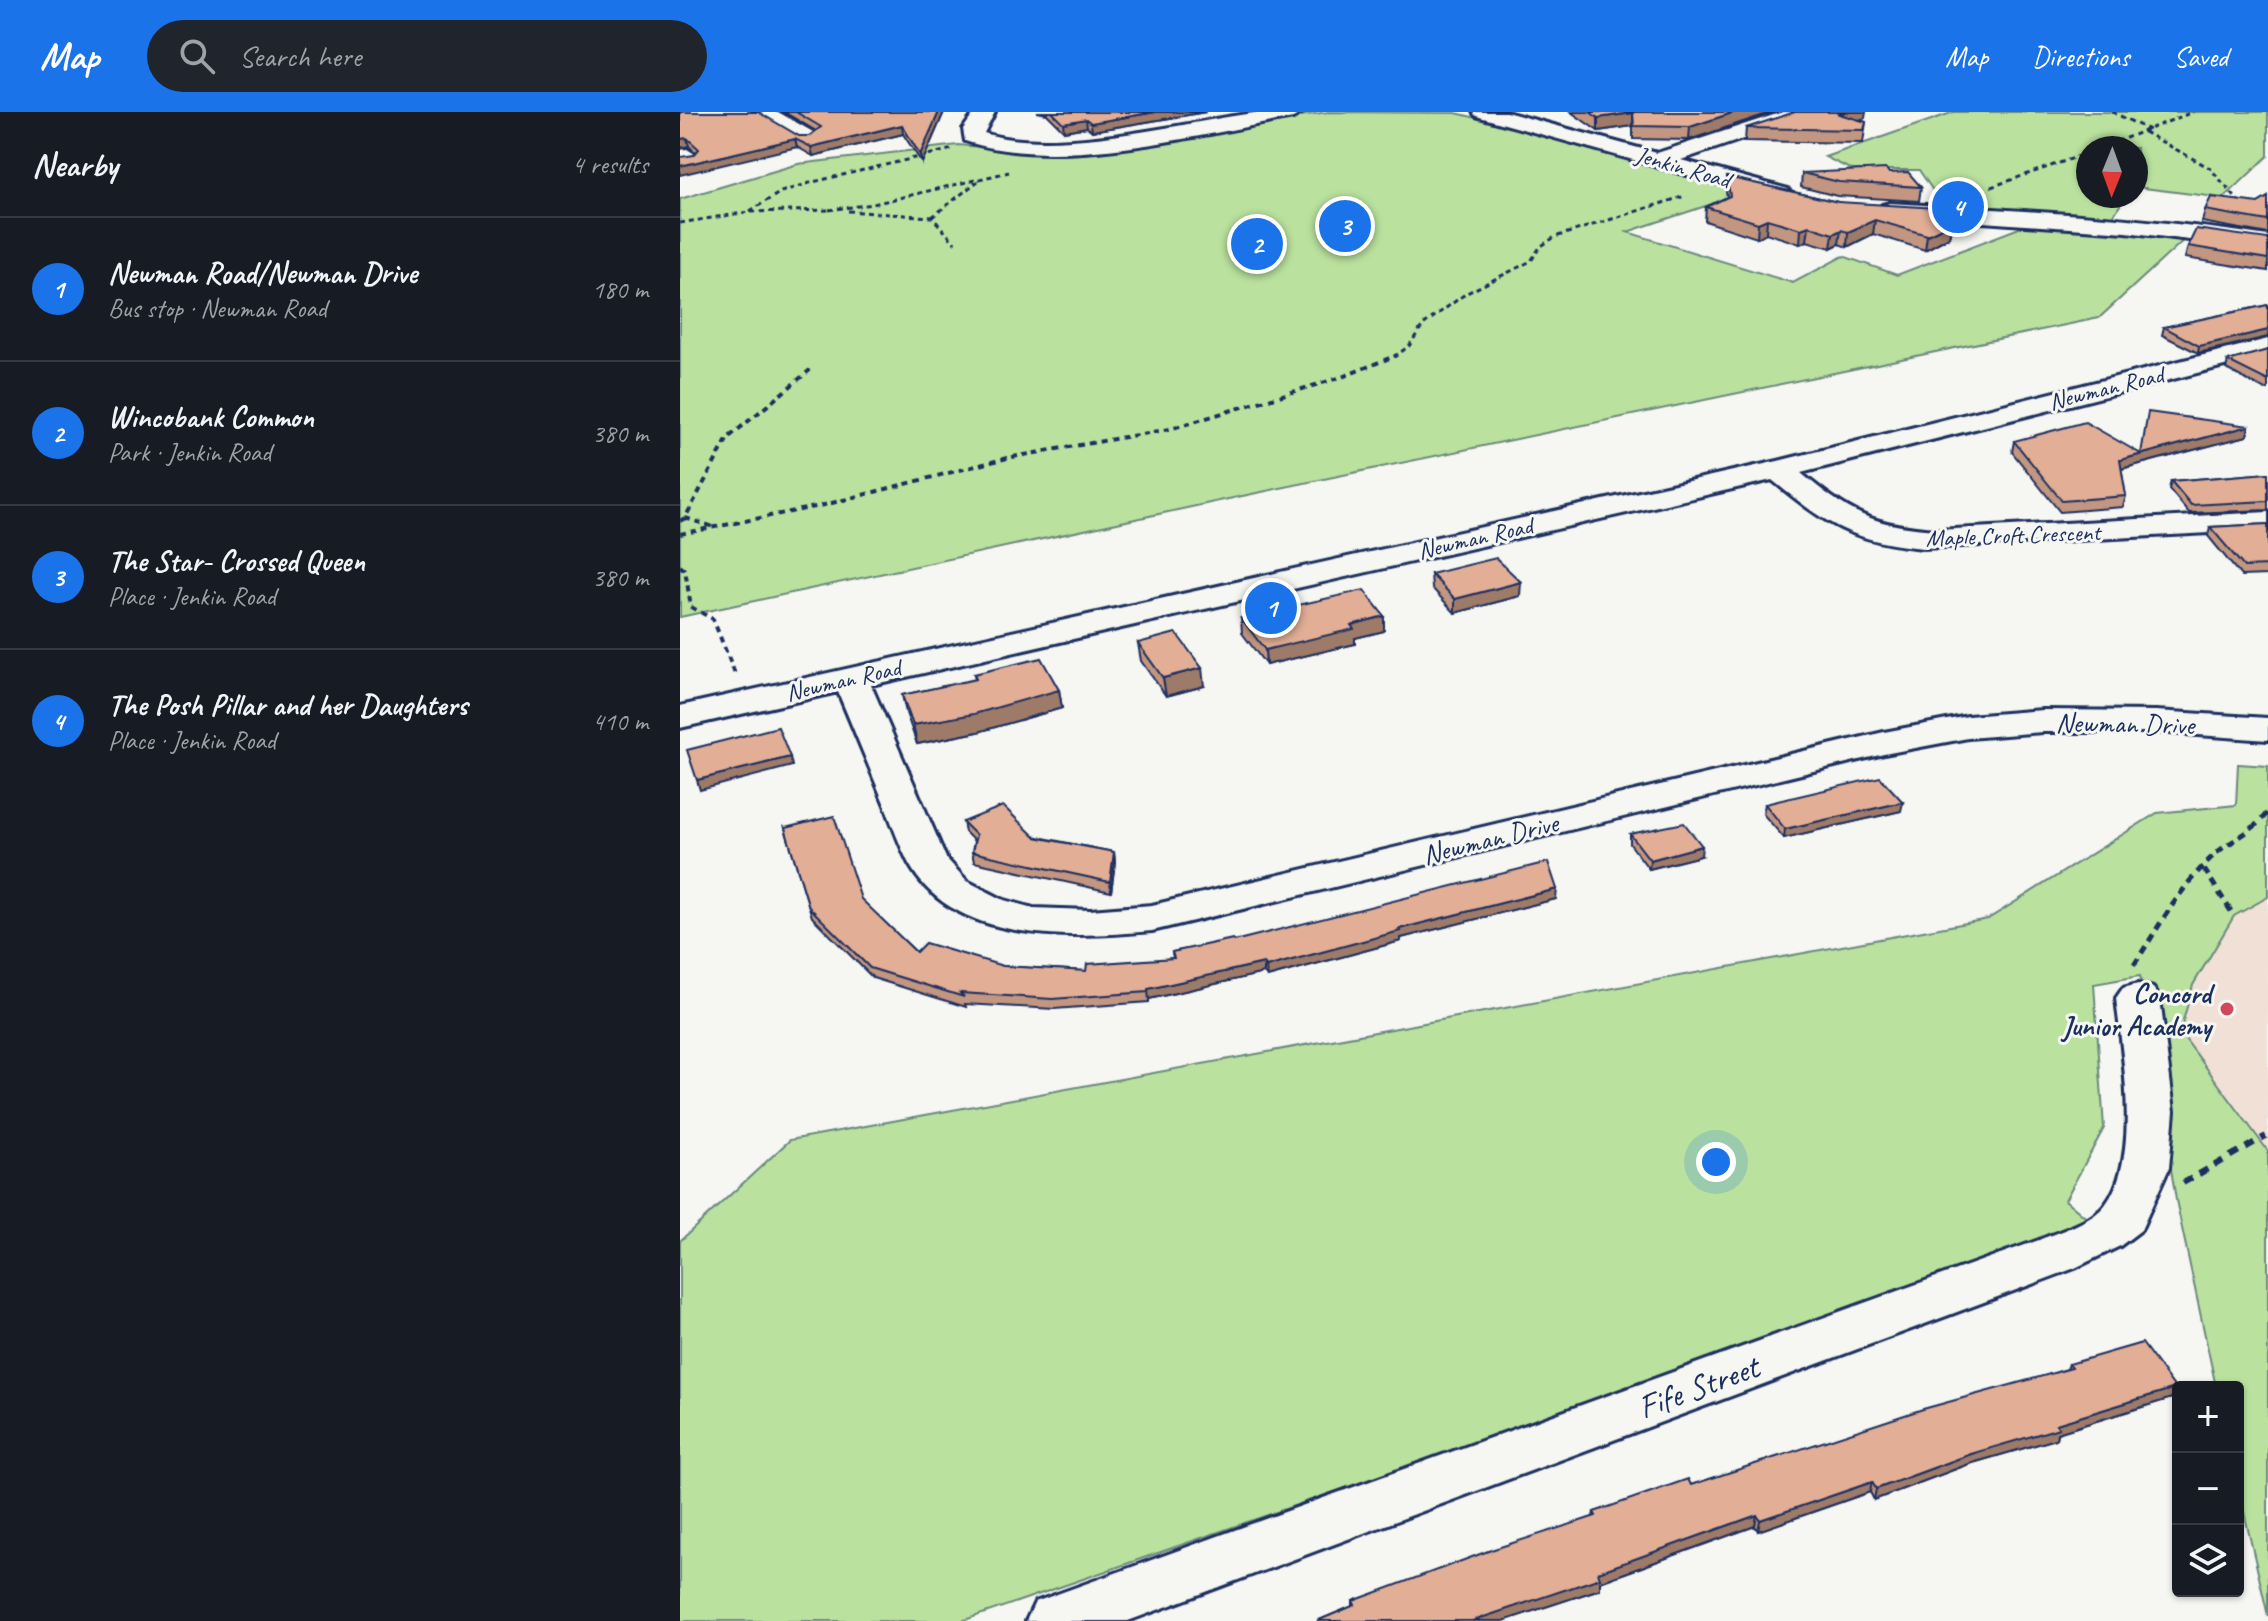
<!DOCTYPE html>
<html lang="en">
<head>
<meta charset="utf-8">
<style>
	body { margin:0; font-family:Caveat,sans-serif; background:#20242c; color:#f1f3f6 }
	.controls { position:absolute; right:24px; bottom:24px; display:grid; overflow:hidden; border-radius:8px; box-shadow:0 2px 6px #0004 }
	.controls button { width:72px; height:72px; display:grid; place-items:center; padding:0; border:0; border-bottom:2px solid #363941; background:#171b24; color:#f1f3f6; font:40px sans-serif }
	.compass { position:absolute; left:1396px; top:24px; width:72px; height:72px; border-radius:50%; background:#171b24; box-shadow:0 2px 6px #0004; rotate:181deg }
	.you { position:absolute; left:1036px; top:1050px; width:28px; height:28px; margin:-20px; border:6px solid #fff; border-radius:50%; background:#1a73e8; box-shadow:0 0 0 12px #1a73e833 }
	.badge { display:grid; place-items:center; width:52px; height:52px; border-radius:50%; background:#1a73e8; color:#fff; font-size:26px; font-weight:700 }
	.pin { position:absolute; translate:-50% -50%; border:4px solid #fff; box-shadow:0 2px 8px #0006 }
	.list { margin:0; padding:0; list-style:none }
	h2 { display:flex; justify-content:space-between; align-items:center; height:104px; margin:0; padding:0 32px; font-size:34px }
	h2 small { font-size:26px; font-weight:400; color:#9ea1a6 }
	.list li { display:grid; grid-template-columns:52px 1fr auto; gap:24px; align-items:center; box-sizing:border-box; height:144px; padding:0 32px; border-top:2px solid #363941 }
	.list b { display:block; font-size:30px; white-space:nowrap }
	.list p { margin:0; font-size:26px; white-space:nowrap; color:#9ea1a6 }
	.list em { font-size:26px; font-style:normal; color:#9ea1a6 }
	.icon { flex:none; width:44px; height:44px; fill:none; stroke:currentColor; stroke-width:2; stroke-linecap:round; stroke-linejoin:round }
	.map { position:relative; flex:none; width:1588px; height:1509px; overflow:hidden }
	header { display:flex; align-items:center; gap:48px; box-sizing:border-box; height:112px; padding:0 40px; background:#1a73e8; color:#fff }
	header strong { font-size:38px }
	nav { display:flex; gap:44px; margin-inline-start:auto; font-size:28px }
	.search { width:560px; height:72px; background:#20242c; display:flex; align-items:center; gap:20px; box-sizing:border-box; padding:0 28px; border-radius:44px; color:#9ea1a6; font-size:30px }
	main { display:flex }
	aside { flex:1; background:#171b24 }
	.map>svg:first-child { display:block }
	.built { fill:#f0e0d6 }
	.green { fill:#bae29e; stroke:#6a887e; stroke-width:2 }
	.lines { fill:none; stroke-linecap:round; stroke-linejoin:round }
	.minor-casing { stroke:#1b2f5e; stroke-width:6 }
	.path-far3 { stroke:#1b2f5e; stroke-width:3; stroke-dasharray:5 4; stroke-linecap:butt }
	.path-far2 { stroke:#1b2f5e; stroke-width:4; stroke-dasharray:6 5; stroke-linecap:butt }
	.path-far1 { stroke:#1b2f5e; stroke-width:5; stroke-dasharray:8 6; stroke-linecap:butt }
	.path { stroke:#1b2f5e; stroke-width:6; stroke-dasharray:10 8; stroke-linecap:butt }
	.minor { fill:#f6f6f2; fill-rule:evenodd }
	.wall { fill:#c29681; stroke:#1b2f5e; stroke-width:2 }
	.shaded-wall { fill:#9e7a69; stroke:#1b2f5e; stroke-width:2 }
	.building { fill:#e2ae96; stroke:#1b2f5e; stroke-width:2 }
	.poi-dot { fill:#d1495b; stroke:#f6f6f2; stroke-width:3 }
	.labels { text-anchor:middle; stroke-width:6; stroke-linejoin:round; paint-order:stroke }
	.far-street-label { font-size:24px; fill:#1b2f5e; stroke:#f6f6f2 }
	.street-label { font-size:28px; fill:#1b2f5e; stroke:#f6f6f2 }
	.poi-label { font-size:28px; font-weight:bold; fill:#1b2f5e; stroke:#f6f6f2; text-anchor:end }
	.near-street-label { font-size:34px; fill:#1b2f5e; stroke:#f6f6f2 }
</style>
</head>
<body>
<header>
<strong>Map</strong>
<div class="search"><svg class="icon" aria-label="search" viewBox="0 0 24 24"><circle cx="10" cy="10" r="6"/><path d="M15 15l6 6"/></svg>Search here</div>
<nav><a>Map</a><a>Directions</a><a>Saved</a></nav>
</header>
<main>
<aside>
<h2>Nearby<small>4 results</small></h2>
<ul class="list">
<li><span class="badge">1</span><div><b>Newman Road/Newman Drive</b><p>Bus stop · Newman Road</p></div><em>180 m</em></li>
<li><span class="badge">2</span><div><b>Wincobank Common</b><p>Park · Jenkin Road</p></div><em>380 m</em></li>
<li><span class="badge">3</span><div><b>The Star- Crossed Queen</b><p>Place · Jenkin Road</p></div><em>380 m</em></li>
<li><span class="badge">4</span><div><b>The Posh Pillar and her Daughters</b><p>Place · Jenkin Road</p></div><em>410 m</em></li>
</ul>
</aside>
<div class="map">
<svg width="1588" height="1509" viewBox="0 0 1588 1509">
	<rect width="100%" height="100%" fill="#f6f6f2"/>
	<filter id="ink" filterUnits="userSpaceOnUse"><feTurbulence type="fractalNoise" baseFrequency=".0125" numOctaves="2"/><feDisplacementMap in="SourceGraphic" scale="16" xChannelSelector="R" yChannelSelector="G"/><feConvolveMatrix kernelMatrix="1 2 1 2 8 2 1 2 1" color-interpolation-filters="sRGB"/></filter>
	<g filter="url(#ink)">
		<path class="built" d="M1588,785v254l-89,-119 14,-47 41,-69z"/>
		<path class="green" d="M648,0l128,1 69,17 220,63 -118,39 166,51 50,-27 54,19 130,-50 84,4 75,9 -87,80 -852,177 -567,122v-418l118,-35 160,-19 69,6 108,-11z
			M1274,0h314v44l-44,42 -88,-11v-39h-48v48h38l-13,20 -175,-6v-12l-19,-28h-67l-27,-13z
			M1558,652l30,2v131l-34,19 -41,69 -13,47 88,119v465l-30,-130v-99h-22l-40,-187 -36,-224 -46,8 10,144 -39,72 32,27 -1135,394h-282v-380l110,-101 1198,-221 169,-106 79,-8z"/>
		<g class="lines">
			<defs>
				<path id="minor" d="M72,0h26l42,24 -11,6 -8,-1z
					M295,0h20l-11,21c70,23 196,-10 270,-20 16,-1 33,-1 49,-1l-10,6c-96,17 -235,54 -328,23l-2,-12z
					M793,0h33l151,41 126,-41h31l-3,4 -130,44 107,29 3,5 -3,5 -8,2 -304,-85z
					M7,37l11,7 -3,5 -15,3v-14z
					M1210,91c127,7 253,14 378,33v14l-142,-18 -244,-17 -4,-5 4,-5z
					M1588,227v16l-467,118c50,41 70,52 135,57l332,-18v18l-345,18c-72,-7 -96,-23 -151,-68l-901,205 75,173 21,23 37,19 29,8 57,2 62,-5 732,-173 84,-16 75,-6 113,1 112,7v22l-112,-8h-113l-75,6 -84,16 -732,177c-79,7 -200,14 -244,-69 -9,-18 -16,-38 -23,-57 -16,-38 -31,-75 -47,-113l-158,36v-22l1098,-245z
					M1458,872l15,4 7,10 14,113 -5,57 -28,62 -21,16 -45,22 -947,353h-102l9,-19 1004,-362c20,-9 52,-17 66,-35 37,-48 17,-151 11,-207l7,-10z"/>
			</defs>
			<use href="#minor" class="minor-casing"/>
			<path class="path-far3" d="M1432,0l37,18
				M1464,20l66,36 31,36
				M1420,36l93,-36
				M1311,75l97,-34
				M149,98l44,-6 136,-32
				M70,99l31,-19 32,-10 140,-33
				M168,99l84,6 23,26
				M252,105l46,-36
				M0,111l69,-11 81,-2
				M714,245l15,-11 14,-21 42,-31 66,-33 9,-14 15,-10 130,-41"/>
			<path class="path-far2" d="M5,406l29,9
				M0,409l5,-3 43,-80 82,-68
				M0,422l140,-28 187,-48 163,-29 172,-52 55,-22
				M0,454l5,4 6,37 22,12 22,55"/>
			<path class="path-far1" d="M1524,757l30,47
				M1454,853c24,-37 45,-76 77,-107 18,-18 43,-25 57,-47"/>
			<path class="path" d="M1503,1071l83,-47"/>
			<use href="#minor" class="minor"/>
		</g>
		<path class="wall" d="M0,0l119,24h10l7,-5 -32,-19h160l-22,51 -19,-29 -90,22 -16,-9 -103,8 2,-2 -7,-7 -9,2z
			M357,0h169l-114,19 -5,-4 -23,4 -17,-17z
			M891,0h202l-84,28 -56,-1v-13l-35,5z
			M1185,6l-6,2 7,2 -3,21 -118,-2 1,-13z
			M1122,61h87l32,14 -2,14 -82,-5 -36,-9z
			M1047,65l111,25 114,21 -3,14 -24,13 -52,-16 -26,13 -8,-3 -8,4 -24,-7 -7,3 -34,-11 -9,5 -52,-17 1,-14 21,-10 -1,-6z
			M1588,85v37l-66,-12 3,-12 53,-7z
			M1588,127v32l-83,-13 3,-12z
			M1588,193l-70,48 -36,-18 2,-8z
			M1588,238v39l-3,1 -39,-21 2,-8z
			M1569,314l-2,10 -126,33 5,27 -3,11 -63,5 -48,-60 2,-11 126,12z
			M1588,361v37l-79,3 -20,-24 2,-8z
			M1588,412v51l-27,1 -33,-40 2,-9z
			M751,462l89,22 -65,17 -23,-25z
			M561,506l143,13 -29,7v6l-89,21 -24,-32z
			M458,531l66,43 -38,10 -25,-35z
			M294,562l85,16 3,18 -84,24 -61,12 -11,-31 -4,-18 73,-15z
			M1085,692l136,7 -117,27 -21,-24z
			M283,710l151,30 1,10 -4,30 -137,-30 -2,-10 2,-11 -9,-9z
			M105,716l131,124 87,14 83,5 87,-13 -1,-6 62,-11 322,-42 -155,39v3l-134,36 -3,-4 -115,26v3l-95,7 -89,-5 1,3 -93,-29 -61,-61z
			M950,722l71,22 -52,13 -19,-25z
			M1389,1252l106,24 -3,10 -115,35 -1,6 -87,25 -95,36 -4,-8 -112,39 -3,-5 -155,56v7l-97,32h-186l36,-15v-5l240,-84 1,-5 97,-27 376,-116z"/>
		<path class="shaded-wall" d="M259,0h5l-22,51 -2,-8z
			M476,0h50l-114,19 -1,-8z
			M1055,0h38l-84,28 1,-13z
			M1165,0h21l-1,6 -28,9 2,-13z
			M953,1v13l-35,5v-13z
			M406,7l1,8 -23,4 -1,-8z
			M222,13l1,9 -90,22 -2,-9z
			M7,26l2,8 -9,2v-9z
			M115,27l2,8 -117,28v-9z
			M1087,107l-1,14 -9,5 1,-15z
			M1195,108l-2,14 -26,13 1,-15z
			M1272,111l-3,14 -24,13 2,-15z
			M1129,114l-2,15 -7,3 1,-15z
			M1161,118l-2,14 -8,4 2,-14z
			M1588,218v7l-70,16 1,-7z
			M1569,314l-2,10 -130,34 3,-10z
			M841,470l-1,14 -65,17v-14z
			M704,504v15l-29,7v6l-89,21 -1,-15 86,-25z
			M522,556l2,18 -38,10 -3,-18z
			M379,578l3,18 -84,24 -61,12 -4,-19z
			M110,645l2,9 -92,24 -3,-10z
			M1223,690l-2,9 -117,27 1,-9z
			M1022,734l-1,10 -52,13 1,-9z
			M434,740l1,10 -4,30 -1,-10z
			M877,777l-1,10 -155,39v3l-134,36 -1,-10 133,-38z
			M584,851v10l-115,26v3l-1,-13z
			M1495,1276l-3,10 -115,35 -1,6 -87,25 -95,36 2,-11 95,-35 85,-30z
			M1192,1370l-2,10 -112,39 2,-11z
			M1077,1403l-2,11 -155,56v7l-97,32h-31l126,-49z"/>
		<path class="building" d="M0,0h78l41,24h10l12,-9 -25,-15h143l-19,43 -18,-30 -91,22 -16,-8 -115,27v-9l14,-2 5,-6 -12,-11 -7,1z
			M372,0h104l-65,11 -5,-4 -23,4z
			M910,0h145l-45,15 -56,-1 -1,-13 -35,5z
			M1115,0h50l-6,2 27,8 -2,8 -118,-2z
			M1206,57l3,4 19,-1 13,15 -82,-5 -37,-9z
			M1047,65l111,25 100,6 14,15 -25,12 -52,-15 -27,12 -7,-2 -8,4 -24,-8 -8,3 -34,-10 -9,4 -52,-16 24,-11z
			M1531,85l47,6 10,-6v24l-63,-11z
			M1516,117l72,10v20l-80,-13z
			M1588,193v25l-69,16 -35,-19z
			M1588,238v31l-40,-20z
			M1468,300l101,14 -129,34 6,36 -64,5 -48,-60 71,-19 56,32z
			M1588,361v28l-77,4 -20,-24z
			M1588,412v42l-24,1 -34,-40z
			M816,446l25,24 -66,17 -24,-25z
			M684,478l20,26 -33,9 3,4 -89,21 -24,-32z
			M496,521l26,35 -39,10 -25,-35z
			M361,546l18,32 -85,24 -61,11 -11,-30 74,-16 -2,-5z
			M98,615l12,30 -93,23 -10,-30z
			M1200,665l23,25 -118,27 -20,-25z
			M323,694l32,31 79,15 -4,30 -138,-30 4,-17 -13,-13z
			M154,704l27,83 55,53 9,-9 78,23 83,5 1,-7 87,-6 -2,-6 61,-13 1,2 314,-79 9,27 -158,40 1,2 -134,36 -2,-4 -116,26v3l-96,7 -92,-6 4,4 -94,-29 -61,-61 -24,-79z
			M1004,711l18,23 -52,14 -20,-26z
			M1462,1231l33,45 -119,36 3,4 -88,26 -95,35 -4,-7 -112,38 -3,-5 -159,57 2,6 -128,43h-155l38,-16 -2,-4 138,-51 105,-34 -2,-4 94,-33 3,6 232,-76 149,-41 -3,-4z"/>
	</g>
	<circle class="poi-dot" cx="1547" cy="897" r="8"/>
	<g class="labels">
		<g class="far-street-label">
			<text transform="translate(1003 55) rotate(16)" y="8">Jenkin Road</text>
			<text transform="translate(1426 276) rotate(-14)" y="8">Newman Road</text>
			<text transform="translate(1333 423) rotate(-2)" y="8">Maple Croft Crescent</text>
			<text transform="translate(795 426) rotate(-13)" y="8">Newman Road</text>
			<text transform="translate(163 568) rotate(-13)" y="8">Newman Road</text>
		</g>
		<g class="street-label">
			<text transform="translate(1445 611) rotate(1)" y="10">Newman Drive</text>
			<text transform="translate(810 726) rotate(-14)" y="10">Newman Drive</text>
		</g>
		<g class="poi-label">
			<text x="1531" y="891">Concord<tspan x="1531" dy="32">Junior Academy</tspan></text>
		</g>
		<g class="near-street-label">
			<text transform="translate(1018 1274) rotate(-20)" y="12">Fife Street</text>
		</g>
	</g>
</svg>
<div class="controls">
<button>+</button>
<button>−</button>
<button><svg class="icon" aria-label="layers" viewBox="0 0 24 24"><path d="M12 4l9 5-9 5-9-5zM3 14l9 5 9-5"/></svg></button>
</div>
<svg class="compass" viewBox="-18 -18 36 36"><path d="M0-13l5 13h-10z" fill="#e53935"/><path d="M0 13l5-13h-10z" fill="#9ea1a6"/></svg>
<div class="you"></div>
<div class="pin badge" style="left:591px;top:496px">1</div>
<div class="pin badge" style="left:577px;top:132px">2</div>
<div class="pin badge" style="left:665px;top:114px">3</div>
<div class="pin badge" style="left:1278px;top:95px">4</div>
</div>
</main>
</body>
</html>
